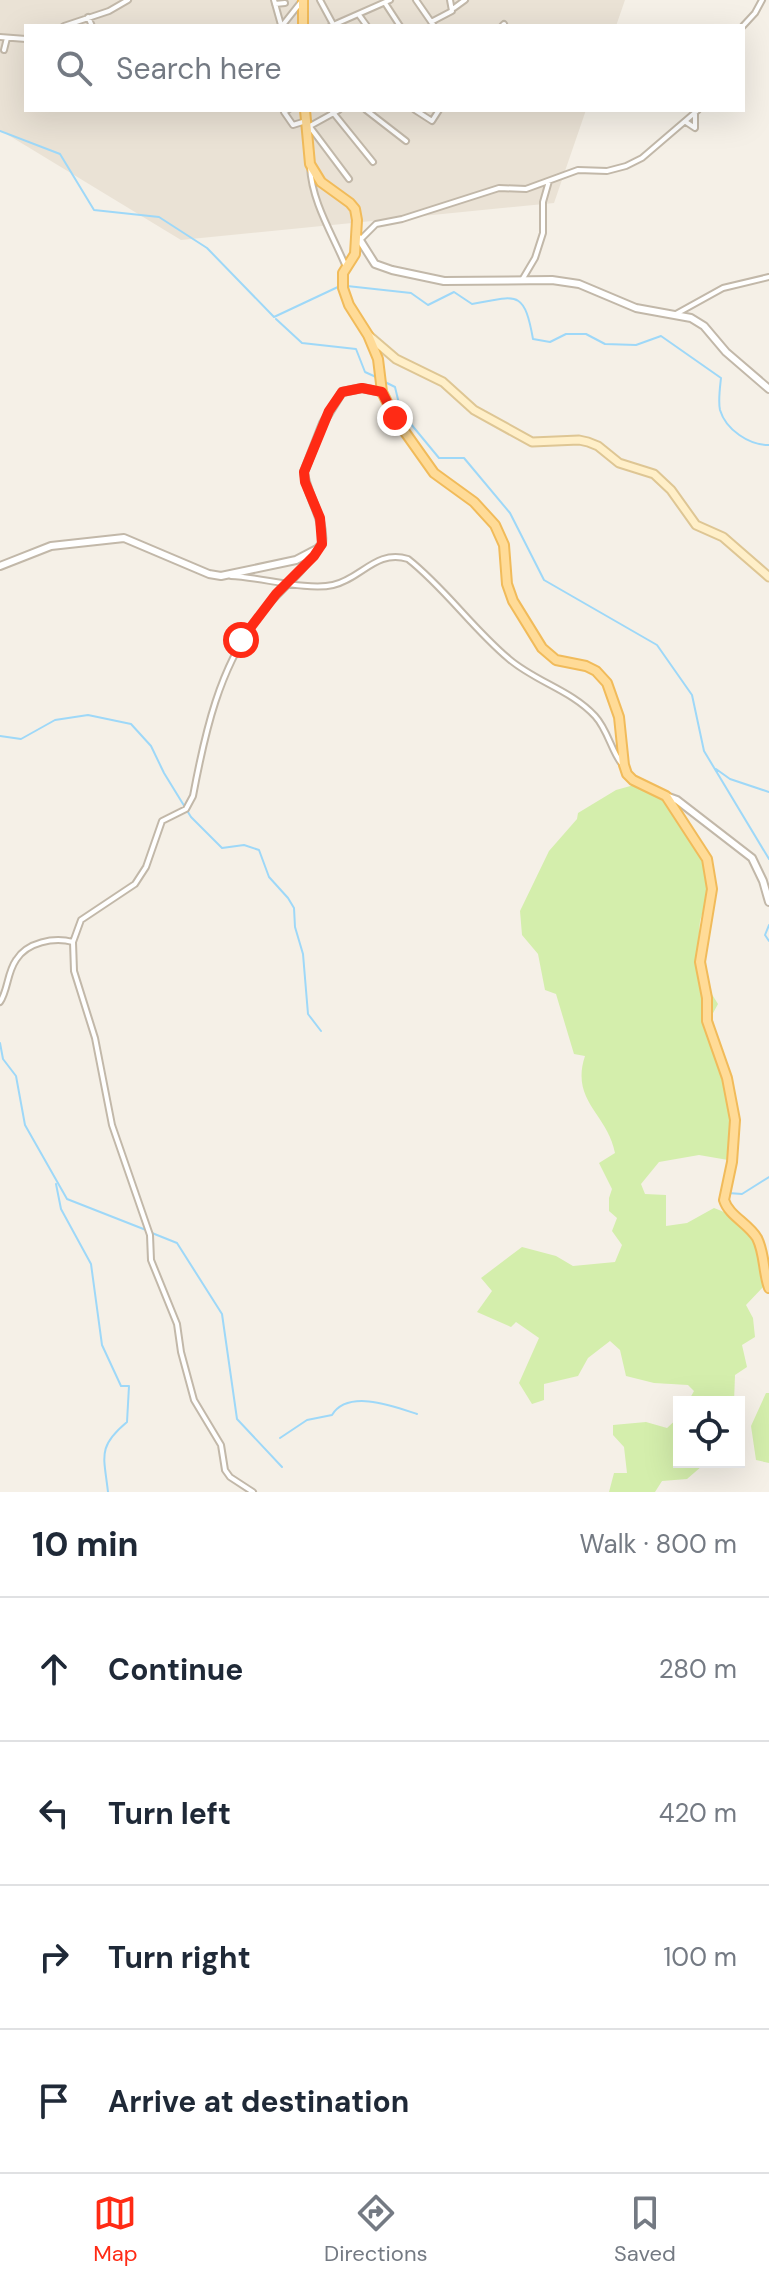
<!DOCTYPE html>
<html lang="en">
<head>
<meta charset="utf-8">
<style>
	body { margin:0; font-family:"DM Sans",sans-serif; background:#f2f2f3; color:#1f2937 }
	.controls { position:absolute; right:24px; bottom:24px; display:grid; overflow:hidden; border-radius:0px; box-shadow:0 8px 32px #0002 }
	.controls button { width:72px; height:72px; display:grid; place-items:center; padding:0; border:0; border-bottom:2px solid #e0e1e3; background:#fff; color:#1f2937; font:40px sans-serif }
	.stop { position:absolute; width:24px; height:24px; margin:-18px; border:6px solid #ff2b15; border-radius:50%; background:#fff }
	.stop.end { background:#ff2b15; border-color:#fff; box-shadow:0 2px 8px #0008 }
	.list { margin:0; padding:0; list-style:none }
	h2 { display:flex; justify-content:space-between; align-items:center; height:104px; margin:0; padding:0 32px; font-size:34px }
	h2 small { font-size:26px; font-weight:400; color:#747a83 }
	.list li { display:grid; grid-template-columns:52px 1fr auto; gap:24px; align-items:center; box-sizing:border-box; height:144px; padding:0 32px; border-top:2px solid #e0e1e3 }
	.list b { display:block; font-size:30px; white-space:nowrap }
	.list em { font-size:26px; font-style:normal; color:#747a83 }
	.icon { flex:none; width:44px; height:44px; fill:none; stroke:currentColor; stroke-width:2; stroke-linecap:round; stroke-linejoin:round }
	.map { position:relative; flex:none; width:769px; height:1492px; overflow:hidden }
	.search { position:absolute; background:#fff; box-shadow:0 8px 32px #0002; left:24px; right:24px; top:24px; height:88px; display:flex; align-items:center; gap:20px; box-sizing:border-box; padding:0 28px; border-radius:0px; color:#747a83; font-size:30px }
	.sheet { height:680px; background:#fff }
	nav { display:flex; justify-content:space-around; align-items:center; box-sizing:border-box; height:112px; border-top:2px solid #e0e1e3; background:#fff; font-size:22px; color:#747a83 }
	nav a { display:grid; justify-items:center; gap:4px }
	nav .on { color:#ff2b15 }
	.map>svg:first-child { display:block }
	.residential { fill:#eae2d5 }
	.green { fill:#d4eeac }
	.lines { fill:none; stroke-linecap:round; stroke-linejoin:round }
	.stream { stroke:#9ed8f8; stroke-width:2 }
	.minor-casing { stroke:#c2b8a9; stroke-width:8 }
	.tertiary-casing { stroke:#c2b8a9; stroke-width:10 }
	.secondary-casing { stroke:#dec694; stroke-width:11 }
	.primary-casing { stroke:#f1bb5a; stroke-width:12 }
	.minor { stroke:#fff; stroke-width:4 }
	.tertiary { stroke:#fff; stroke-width:6 }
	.secondary { stroke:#ffefc8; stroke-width:7 }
	.primary { stroke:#ffdb97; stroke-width:8 }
	.route { stroke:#ff2b15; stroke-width:10 }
</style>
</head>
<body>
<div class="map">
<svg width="769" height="1492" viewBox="0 0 769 1492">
	<rect width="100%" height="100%" fill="#f5f0e7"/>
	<path class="residential" d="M0,0h625l-9,26h-590v84h560l-32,93 -373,37 -181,-110z"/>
	<path class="green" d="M634,785l32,14 36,56 6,16 1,19 -9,31 -3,36 1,15 20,32 -6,11 2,11 -7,8c22,46 28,74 21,126l-29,-5 -40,7 -18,22 4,10 21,1v31l21,-3 27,-15c40,14 44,38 52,76l-20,21 7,13 2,19 -13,8 5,22 -12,8 -1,27h-46l6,-11 -6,-6 -34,-2 -28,-7 -6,-26 -10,-9 -22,17 -10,18 -34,8v16l-12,4 -13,-21 20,-45 -23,-16 -5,5 -34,-15 15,-21 -11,-13 41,-31 34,9 17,10 42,-4 7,-17 -10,-14 5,-13 -8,-7v-13l3,-9 -13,-26 16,-10c-7,-39 -45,-52 -30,-97l-11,-2 -18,-60 -11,-4 -7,-36 -16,-19 -2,-24 29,-60 28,-32 1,-6 38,-23z
		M766,1393h3v70l-13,-3 -5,-34z
		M679,1417v45h23v4l-15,13 -25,2 -7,11h-46l5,-19h13l-3,-26 -11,-12v-10l33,-3 21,6z"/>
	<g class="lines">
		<path class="stream" d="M0,131l60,23 34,56 65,7 48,31 67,69 66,-31
			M347,286l64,7 17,12 26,-13 18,12c45,-8 52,-15 61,35l17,3 16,-8h20l19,10 31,1 25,-9 60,42c-1,9 -3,23 -1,32 6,20 29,35 49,35
			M276,319l26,24 54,6 9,23 11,5
			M385,382l10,5 6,25 38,46h25l46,55 34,67 113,65 35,50 12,56 65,108
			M0,736l21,3 34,-19 33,-5 43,9 20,22 13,27 27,44 31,31 22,-3 15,5 10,27 19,21 6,10 1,19 8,27 5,60 13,17
			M716,769l14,10 39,13
			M769,925l-4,10 4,6
			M0,1043l3,16 13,17 9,49 42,74 79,31
			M56,1184l5,25 30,55 11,81 19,41h8l-2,36c-30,25 -23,34 -19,70
			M728,1193l14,1 27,-17
			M152,1233l25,10 45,71 15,105 45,48
			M280,1438l27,-18 25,-5c16,-26 61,-9 85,-1"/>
		<defs>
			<path id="minor" d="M274,0l7,25
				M320,0l14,26
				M416,0l18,26
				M385,3l15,23
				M275,4l10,-1
				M454,8l11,-8
				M359,15l8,11
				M88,17l4,9
				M431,22l21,-11 -2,-11
				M64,26l45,-15 19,-11
				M282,26l19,-24
				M331,26l59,-26
				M502,26l2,-2
				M743,26l12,-13 7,-13
				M0,37l26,2
				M4,50l3,-12
				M288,110l-4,2 9,13 13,-4
				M331,110l42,52
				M366,110l40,31
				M415,110l17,11 7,-11
				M686,122l9,6v-14
				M310,126l29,-16
				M310,127l39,52
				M310,167c2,36 23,68 36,100
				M361,239l15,-15 26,-5 97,-31 27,1 52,-19 29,1 19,-5 16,-8 56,-48
				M522,280l13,-22 8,-25v-31l6,-21
				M676,314l47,-26 46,-11
				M231,576c29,1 76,15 102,9 28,-6 43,-36 75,-26 37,29 64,69 101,100 27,23 62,31 86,57 13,14 17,37 27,48
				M0,1002c8,-12 7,-29 16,-42 11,-18 38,-23 57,-18
				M253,1492l-23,-15 -5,-7 -4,-25 -27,-45 -13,-48 -4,-28 -26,-64 -1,-25 -38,-110 -17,-87 -21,-67 -1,-29 8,-22 54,-36 11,-17 16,-46 24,-12 7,-13c12,-64 26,-127 65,-179 17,-23 44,-42 58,-66"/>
			<path id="tertiary" d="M356,234l19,30 17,6 52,11 108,-1 27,4 57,24 55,10 13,8 22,26 43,37
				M0,566l51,-20 73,-8 85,36 12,2 75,-16 21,-11 5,-5c3,-27 -15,-47 -18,-72l19,-49 19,-31 20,-4 20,4
				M666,796l11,4 75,58 11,23 6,21"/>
			<path id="secondary" d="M368,335l28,24 47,23 31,28 58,32 47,-2 9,2 10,4 21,17 35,11 17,16 25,35 27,12 46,40"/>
			<path id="primary" d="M303,0v26
				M305,110l5,54 11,18 29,21 5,6 2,11 -2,34 -12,19v15l6,17 19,30 10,24 4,33 13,26 39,55 40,29 21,23 9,20 3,39 6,17 29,47 14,12 30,6 10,5 11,12 12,34 5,48 3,9 6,6 33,16 41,63 5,30 -12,73 7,36v23l20,57 8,42 -3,42 -8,38c5,16 24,23 33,38 8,16 6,34 12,50"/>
		</defs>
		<use href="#minor" class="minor-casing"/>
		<use href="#tertiary" class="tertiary-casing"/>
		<use href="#secondary" class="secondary-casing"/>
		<use href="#primary" class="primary-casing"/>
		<use href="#minor" class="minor"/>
		<use href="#tertiary" class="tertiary"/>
		<use href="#secondary" class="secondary"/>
		<use href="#primary" class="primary"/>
	</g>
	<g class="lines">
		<path class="route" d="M241,640l35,-46 38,-38 8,-12 -2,-26 -15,-36 -1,-10 25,-61 13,-19 20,-4 20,4 13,26"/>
	</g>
</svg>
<div class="controls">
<button><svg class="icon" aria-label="locate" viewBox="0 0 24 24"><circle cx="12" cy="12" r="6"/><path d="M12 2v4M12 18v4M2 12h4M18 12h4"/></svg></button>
</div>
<div class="stop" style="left:241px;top:640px"></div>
<div class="stop end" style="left:395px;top:418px"></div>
<div class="search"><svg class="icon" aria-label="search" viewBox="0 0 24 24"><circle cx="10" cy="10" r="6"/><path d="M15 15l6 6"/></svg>Search here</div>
</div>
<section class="sheet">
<h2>10 min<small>Walk · 800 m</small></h2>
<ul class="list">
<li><svg class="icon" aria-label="ahead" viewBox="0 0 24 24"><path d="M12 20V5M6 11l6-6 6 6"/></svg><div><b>Continue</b></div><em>280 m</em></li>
<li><svg class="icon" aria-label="left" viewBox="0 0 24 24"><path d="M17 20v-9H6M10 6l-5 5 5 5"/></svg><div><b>Turn left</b></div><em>420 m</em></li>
<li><svg class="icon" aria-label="right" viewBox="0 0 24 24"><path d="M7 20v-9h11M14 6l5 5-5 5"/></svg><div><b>Turn right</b></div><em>100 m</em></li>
<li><svg class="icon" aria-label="arrive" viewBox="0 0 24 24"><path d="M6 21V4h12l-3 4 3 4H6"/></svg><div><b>Arrive at destination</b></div></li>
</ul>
</section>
<nav>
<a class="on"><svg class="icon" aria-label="map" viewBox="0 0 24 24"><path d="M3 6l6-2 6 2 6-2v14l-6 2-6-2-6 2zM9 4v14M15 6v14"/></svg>Map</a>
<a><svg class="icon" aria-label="directions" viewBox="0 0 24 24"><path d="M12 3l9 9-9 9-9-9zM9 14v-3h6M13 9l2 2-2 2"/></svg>Directions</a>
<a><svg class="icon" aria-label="saved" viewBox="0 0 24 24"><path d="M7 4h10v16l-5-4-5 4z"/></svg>Saved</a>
</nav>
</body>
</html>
